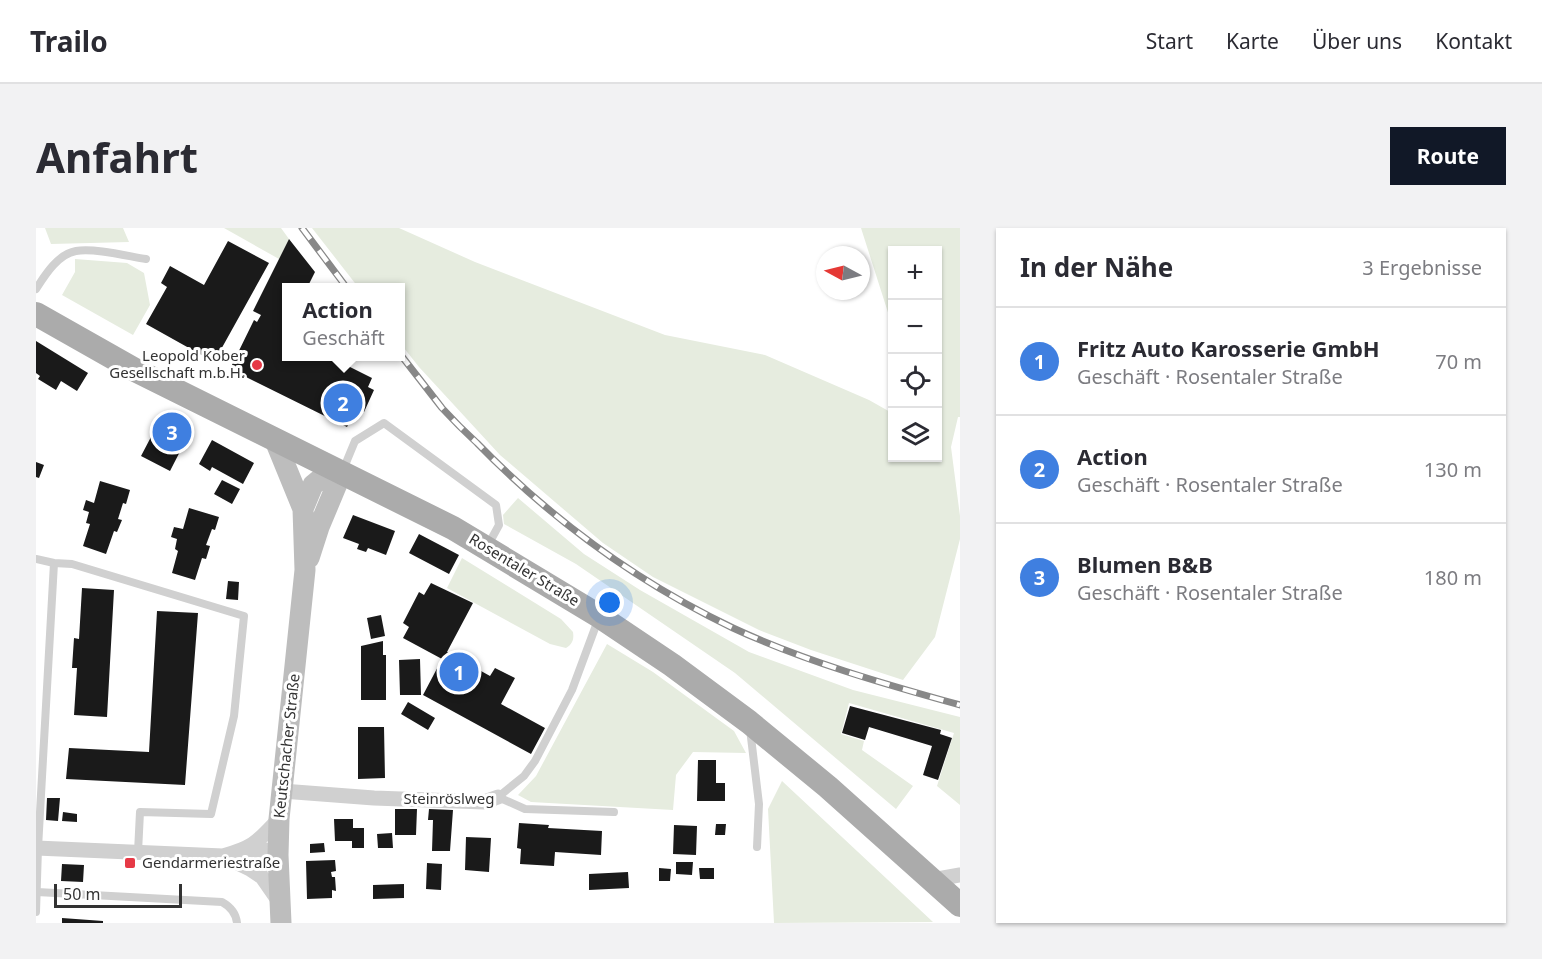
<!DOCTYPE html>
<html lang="de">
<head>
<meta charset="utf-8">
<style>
	body { margin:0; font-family:"Noto Sans",sans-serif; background:#f2f2f3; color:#2b2b33 }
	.controls { position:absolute; right:18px; top:18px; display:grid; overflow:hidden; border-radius:0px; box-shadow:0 2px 4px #0004 }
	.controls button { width:54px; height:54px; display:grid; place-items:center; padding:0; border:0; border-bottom:2px solid #e1e1e2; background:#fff; color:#2b2b33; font:30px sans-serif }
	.compass { position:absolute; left:780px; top:18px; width:54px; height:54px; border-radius:50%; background:#fff; box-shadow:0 2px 4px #0004; rotate:277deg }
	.scale { position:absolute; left:18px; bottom:15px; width:128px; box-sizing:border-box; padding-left:6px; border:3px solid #333; border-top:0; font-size:16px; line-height:21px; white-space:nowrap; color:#333; -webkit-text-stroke:4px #fff; paint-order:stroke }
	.you { position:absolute; left:574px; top:375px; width:21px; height:21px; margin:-15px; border:4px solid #fff; border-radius:50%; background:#1a73e8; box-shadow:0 0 0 9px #1a73e833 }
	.badge { display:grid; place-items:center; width:39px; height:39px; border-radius:50%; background:#111827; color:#fff; font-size:20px; font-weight:700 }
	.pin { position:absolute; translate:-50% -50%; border:3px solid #fff; box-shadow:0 2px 6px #0006 }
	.popup { position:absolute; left:246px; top:55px; width:123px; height:78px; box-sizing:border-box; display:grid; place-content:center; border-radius:0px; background:#fff; filter:drop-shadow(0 2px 4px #0005); font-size:20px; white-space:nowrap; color:#7c7c81 }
	.popup b { font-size:22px; color:#2b2b33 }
	.popup::after { content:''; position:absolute; left:50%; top:100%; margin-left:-12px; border:12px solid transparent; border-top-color:#fff }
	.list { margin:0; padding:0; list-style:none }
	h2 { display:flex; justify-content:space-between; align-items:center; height:78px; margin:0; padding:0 24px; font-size:26px }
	h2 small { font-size:20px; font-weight:400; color:#7c7c81 }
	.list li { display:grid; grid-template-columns:39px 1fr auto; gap:18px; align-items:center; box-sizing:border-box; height:108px; padding:0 24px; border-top:2px solid #e1e1e2 }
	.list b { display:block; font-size:22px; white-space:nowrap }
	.list p { margin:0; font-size:20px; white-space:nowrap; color:#7c7c81 }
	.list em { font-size:20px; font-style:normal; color:#7c7c81 }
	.icon { flex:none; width:33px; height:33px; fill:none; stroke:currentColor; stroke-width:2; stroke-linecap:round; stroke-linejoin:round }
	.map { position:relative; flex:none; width:924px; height:695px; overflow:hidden; border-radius:0px }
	header { display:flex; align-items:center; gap:36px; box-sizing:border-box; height:84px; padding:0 30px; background:#fff; border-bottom:2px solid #e1e1e2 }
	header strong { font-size:28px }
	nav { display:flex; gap:33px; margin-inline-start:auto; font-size:21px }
	.intro { display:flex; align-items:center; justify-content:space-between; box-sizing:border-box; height:144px; padding:0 36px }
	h1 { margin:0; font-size:42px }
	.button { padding:15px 27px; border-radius:0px; background:#111827; color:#fff; font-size:21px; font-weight:700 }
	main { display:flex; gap:36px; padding:0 36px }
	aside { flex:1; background:#fff; border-radius:0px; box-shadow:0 2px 4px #0004 }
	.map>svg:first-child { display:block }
	.green { fill:#e6ecdf }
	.building { fill:#1a1a1a }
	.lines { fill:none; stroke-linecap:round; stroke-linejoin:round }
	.lane { stroke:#d0d0d0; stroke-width:8 }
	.street { stroke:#d0d0d0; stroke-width:15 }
	.secondary { stroke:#bdbdbd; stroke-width:21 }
	.primary { stroke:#ababab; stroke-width:24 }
	.rail-casing { stroke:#888; stroke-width:7 }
	.rail { stroke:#fff; stroke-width:4.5; stroke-dasharray:14; stroke-linecap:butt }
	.poi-dot { fill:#e63946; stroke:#fff; stroke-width:2 }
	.labels { text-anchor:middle; stroke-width:6; stroke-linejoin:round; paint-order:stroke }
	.poi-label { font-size:15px; fill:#333; stroke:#fff; text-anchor:end }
	.street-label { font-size:15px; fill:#333; stroke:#fff }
</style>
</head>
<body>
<header>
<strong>Trailo</strong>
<nav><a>Start</a><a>Karte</a><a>Über uns</a><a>Kontakt</a></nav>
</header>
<div class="intro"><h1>Anfahrt</h1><a class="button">Route</a></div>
<main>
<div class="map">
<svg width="924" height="695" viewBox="0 0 924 695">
	<rect width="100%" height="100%" fill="#fff"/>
	<path class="green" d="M9,0h78l6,14 -78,2z
		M188,0h57l8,11 -10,20z
		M276,0h87l76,34 190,73 100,20 104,45 23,13v45h46v-208h-46v75l-31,-97h99v189h-2l-7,30 9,69v23l-25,98 -32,43 -92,-30 -52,-20 -106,-53 -50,-34 -103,-88 -81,-88 -19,-24v-55l-42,-1z
		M39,31l52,4 17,10 6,32 -17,30 -71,-40 13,-23z
		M482,270l66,56 56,36 109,62 104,38 107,27v88l-23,-19 17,-53 -105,-30 -8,31 23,7 -2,9 51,36 -17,23 -161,-136 -159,-109 -72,-40 -1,-9z
		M426,330l99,61 12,13c1,7 0,12 -7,16l-16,-4 -103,-56z
		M571,416l46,28 81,59 12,22 -53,-1 -17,23 -3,35 -142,-8 -13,-7 18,-19z
		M746,553l151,141 -159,1 -6,-114z"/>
	<path class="building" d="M253,11l26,33 -8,16h-21v43l-2,4 2,1v20h42l44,22 -4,9 6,3 -10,22 -8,-3 -9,18 -117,-58 24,-49 3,2 4,-7 -8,-4z
		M192,13l41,22 -55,99 -68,-38 21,-37 -6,-4 9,-17 34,19z
		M0,113l52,32 -11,18 -16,-10 -5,9 -18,-11 2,-3 -4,-3z
		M126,188l28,16 -20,39 -29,-15z
		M176,212l42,23 -11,21 -31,-17 -2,4 -11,-7z
		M0,234l8,3 -5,13 -3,-1z
		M186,252l18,9 -8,15 -18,-10z
		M64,253l30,9 -4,14 -3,-1 -5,16 4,1 -5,12 -3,-1 -8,23 -23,-8 7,-22 -4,-1 3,-11 -6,-2 3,-10 8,3z
		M153,280l30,9 -4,13 -3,-1 -6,16 4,1 -4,13 -4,-1 -7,22 -23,-7 6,-22 -3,-2 2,-10 -6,-2 3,-10 9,2z
		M317,287l42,16 -9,24 -18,-7 -2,4 -9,-3 2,-5 -16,-6z
		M383,306l40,21 -10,19 -40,-21z
		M192,353l11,1 -1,18 -12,-1z
		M395,355l42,20 -26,49 43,24 5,-8 20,10 -14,26 44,24 -14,26 -108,-59 19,-36 -39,-21 6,-11 -6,-4 16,-31 5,3z
		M46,360l32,2 -7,127 -33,-2 3,-47h-5l2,-30 5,1z
		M121,383l41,2 -13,172 -119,-6 3,-31 80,4z
		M345,387l4,21 -14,3 -4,-21z
		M347,413v14h3v45h-25v-54z
		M384,431l1,36h-21l-1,-35z
		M372,474l27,16 -7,12 -27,-16z
		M814,478l91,24 -1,4 12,4 -14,42 -15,-5 9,-29 -63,-19 -4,13 -23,-7z
		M322,499h26l1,51 -27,1z
		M662,532h18v23h9v18h-28z
		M11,570h13l-2,23 -12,-1z
		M359,581h22l-1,26h-21z
		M393,581l24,1 -3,41h-18l1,-31h-5z
		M27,584l14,2v8l-15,-1z
		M298,591h19v9h11v20h-12v-7h-17z
		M483,595l30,2 -1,3 54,3 -1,24 -46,-3 -1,14 -34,-2 1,-15 -4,-1z
		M680,596h10l-1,11h-10z
		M638,597l23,1 -1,29 -23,-1z
		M356,605l1,15h-15l-1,-14z
		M430,609l25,1 -2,34 -24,-2z
		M288,615l1,9 -15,1v-9z
		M299,632l1,11 -5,1 1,5h3l1,14 -4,-1v8l-25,1 -1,-38z
		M640,634h17l-1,13 -16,-1z
		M391,635l15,1 -1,26 -15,-1z
		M26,636l22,1 -1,17 -22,-1z
		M623,640l12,1 -1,12h-11z
		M663,640h15v11h-14z
		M592,644l1,16 -40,2v-16z
		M368,656v14l-31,1v-14z
		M26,690l41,3v2h-41z"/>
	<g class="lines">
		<path class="lane" d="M0,61c9,-14 22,-35 40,-38 19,-3 51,5 70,8
			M307,242l12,-29 29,-18 112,82 3,20 -12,22
			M0,331l18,4 18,1 172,52 -10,100 -23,98 -71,-2 -2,40
			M562,392l-26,70 -37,71 -11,15 -26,21 27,12 89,3
			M714,501l9,75 -2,43
			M1,664l185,10c9,5 14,11 15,21
			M0,684l2,-64 16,-285"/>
		<path class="street" d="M246,563l92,7 110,4 14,-5
			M0,620l187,8c32,-9 34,-14 56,-37
			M187,628l27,13 12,8 18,26
			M204,635l27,1 11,-9 -12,-5 -18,-1
			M896,652l28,-5"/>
		<path class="secondary" d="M238,210l29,71
			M273,330l10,-31 23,-55
			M245,695l-3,-68 1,-36 26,-249 -2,-61 10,-24 11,-9 18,-4"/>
		<path class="primary" d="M0,86l99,56 318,158 146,88 73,49 77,57 79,65 132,118"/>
		<defs>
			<path id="rail" d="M266,0l45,60
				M364,126c14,18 28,36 42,54 11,12 23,24 35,35 74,76 160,139 256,185 71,33 151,56 227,77"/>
		</defs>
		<use href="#rail" class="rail-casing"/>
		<use href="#rail" class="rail"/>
	</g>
	<g class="poi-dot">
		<circle cx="221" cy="137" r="6"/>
		<rect x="88" y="629" width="12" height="12" rx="3"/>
	</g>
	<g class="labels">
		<g class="poi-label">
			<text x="209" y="133">Leopold Kober<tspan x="209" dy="17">Gesellschaft m.b.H.</tspan></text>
			<text x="106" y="640" text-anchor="start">Gendarmeriestraße</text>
		</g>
		<g class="street-label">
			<text transform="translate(488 342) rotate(31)" y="5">Rosentaler Straße</text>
			<text transform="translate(251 518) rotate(-84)" y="5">Keutschacher Straße</text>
			<text x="413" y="576">Steinröslweg</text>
		</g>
	</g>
</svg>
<div class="controls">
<button>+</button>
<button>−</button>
<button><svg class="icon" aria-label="locate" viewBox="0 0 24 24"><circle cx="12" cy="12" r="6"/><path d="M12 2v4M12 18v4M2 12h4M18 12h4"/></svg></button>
<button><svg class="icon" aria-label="layers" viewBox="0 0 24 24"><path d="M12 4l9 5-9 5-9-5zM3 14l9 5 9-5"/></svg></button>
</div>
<svg class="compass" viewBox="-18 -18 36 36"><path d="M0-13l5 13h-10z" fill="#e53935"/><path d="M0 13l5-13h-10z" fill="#7c7c81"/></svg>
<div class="scale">50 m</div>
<div class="you"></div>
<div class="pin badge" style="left:423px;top:444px;background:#3f7fe0">1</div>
<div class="pin badge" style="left:307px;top:175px;background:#3f7fe0">2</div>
<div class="popup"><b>Action</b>Geschäft</div>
<div class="pin badge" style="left:136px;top:204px;background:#3f7fe0">3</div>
</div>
<aside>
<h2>In der Nähe<small>3 Ergebnisse</small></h2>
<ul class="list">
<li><span class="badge" style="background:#3f7fe0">1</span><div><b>Fritz Auto Karosserie GmbH</b><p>Geschäft · Rosentaler Straße</p></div><em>70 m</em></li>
<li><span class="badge" style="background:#3f7fe0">2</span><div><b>Action</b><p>Geschäft · Rosentaler Straße</p></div><em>130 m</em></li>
<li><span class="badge" style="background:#3f7fe0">3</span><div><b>Blumen B&amp;B</b><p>Geschäft · Rosentaler Straße</p></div><em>180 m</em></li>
</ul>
</aside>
</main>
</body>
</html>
